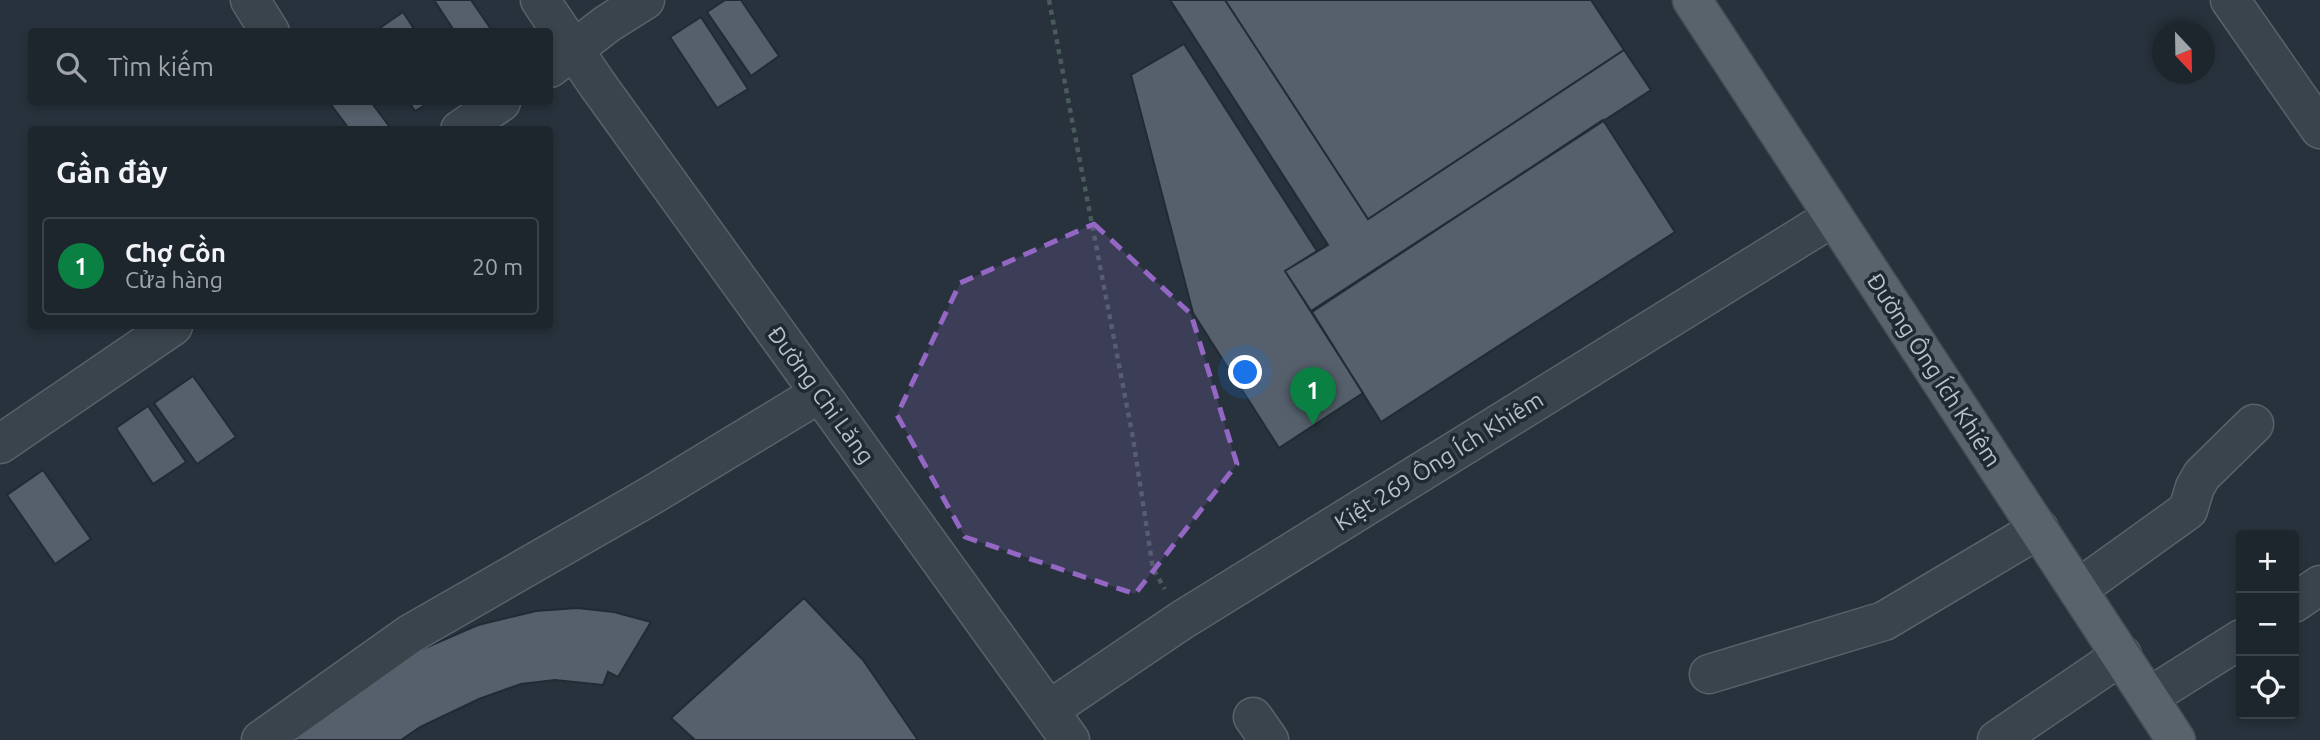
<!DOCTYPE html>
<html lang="vi">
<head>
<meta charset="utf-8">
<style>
	body { margin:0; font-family:Ubuntu,sans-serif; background:#252e35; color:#f1f3f6 }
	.controls { position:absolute; right:21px; bottom:21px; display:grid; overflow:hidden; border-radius:7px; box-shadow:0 4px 10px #0003 }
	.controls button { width:63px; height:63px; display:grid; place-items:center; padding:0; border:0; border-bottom:2px solid #3b4349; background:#1d262d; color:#f1f3f6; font:35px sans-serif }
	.compass { position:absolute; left:2152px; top:21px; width:63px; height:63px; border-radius:50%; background:#1d262d; box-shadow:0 4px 10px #0003; rotate:158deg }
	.you { position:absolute; left:1246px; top:373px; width:24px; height:24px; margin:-18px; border:5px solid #fff; border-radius:50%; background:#1a73e8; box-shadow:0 0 0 10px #1a73e833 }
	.badge { display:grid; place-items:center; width:46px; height:46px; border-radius:50%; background:#0b8043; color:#fff; font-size:23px; font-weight:700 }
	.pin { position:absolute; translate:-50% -58px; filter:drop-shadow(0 2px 4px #0008) }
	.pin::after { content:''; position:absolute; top:37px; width:24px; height:21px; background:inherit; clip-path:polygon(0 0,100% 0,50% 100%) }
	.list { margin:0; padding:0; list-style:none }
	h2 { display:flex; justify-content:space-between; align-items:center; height:91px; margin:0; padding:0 28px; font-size:30px }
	h2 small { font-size:23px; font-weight:400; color:#a0a5aa }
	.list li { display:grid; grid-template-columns:46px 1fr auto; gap:21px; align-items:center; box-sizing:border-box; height:98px; margin:0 14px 14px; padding:0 14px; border:2px solid #3b4349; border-radius:7px }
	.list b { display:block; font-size:26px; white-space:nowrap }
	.list p { margin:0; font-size:23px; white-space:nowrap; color:#a0a5aa }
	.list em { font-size:23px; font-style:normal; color:#a0a5aa }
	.icon { flex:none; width:38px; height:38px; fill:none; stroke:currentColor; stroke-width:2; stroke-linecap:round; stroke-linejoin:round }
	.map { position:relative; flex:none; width:2320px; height:740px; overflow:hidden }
	.search { position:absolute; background:#1d262d; box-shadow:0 4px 10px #0003; left:28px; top:28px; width:525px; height:77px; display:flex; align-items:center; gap:18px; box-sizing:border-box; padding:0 24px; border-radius:7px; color:#a0a5aa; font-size:26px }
	.panel { position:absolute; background:#1d262d; box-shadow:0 4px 10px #0003; left:28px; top:126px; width:525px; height:203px; border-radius:7px }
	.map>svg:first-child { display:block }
	.building { fill:#55606c; stroke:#212b34; stroke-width:2 }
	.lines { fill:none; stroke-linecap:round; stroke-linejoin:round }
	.minor-casing { stroke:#58626b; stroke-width:41 }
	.major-casing { stroke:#444d56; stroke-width:41 }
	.path { stroke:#495c5c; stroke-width:4.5; stroke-dasharray:5 5; stroke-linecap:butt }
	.minor { stroke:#3a444d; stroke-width:38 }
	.major { stroke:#59636c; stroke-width:38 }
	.marked { fill:#9367c3; fill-opacity:0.2; stroke:#9367c3; stroke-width:5; stroke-dasharray:14 9; stroke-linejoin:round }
	.labels { text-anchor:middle; stroke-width:7; stroke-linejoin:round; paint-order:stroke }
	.street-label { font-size:23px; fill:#b7bfc8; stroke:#1f2932 }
</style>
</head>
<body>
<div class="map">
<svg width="2320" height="740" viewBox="0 0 2320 740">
	<rect width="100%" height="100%" fill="#27323c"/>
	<path class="building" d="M434,0h37l22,32h-38z
		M725,0h16l38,56 -28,20 -44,-64z
		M1170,0h55l143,219 256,-169 27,40 -340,221 -26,-40 43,-26z
		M1225,0h366l33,50 -256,169z
		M403,12l13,20h-42z
		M701,17l47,72 -31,19 -47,-71z
		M1184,44l133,207 -32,20 78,122 -84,55 -86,-135 -62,-238z
		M329,102h42l21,28h-42z
		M409,102h21l-15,9z
		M1603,120l72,112 -294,190 -69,-110z
		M193,376l43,61 -39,27 -43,-61z
		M148,406l38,56 -33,22 -37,-56z
		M43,470l48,69 -36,25 -48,-69z
		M804,598l59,62 55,80h-223l-24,-22z
		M577,608l37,4 37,10 -33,55 -10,-5 -5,13 -48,-5 -34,4 -42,15 -59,28 -19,13h-109l126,-89 60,-26 58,-14z"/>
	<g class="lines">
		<defs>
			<path id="minor" d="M250,0l20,32
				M540,0l57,84 473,656
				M2230,0l90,129
				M550,68l57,-44 38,-24
				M460,130l41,-28
				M0,444l173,-118
				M2078,589l110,-79 7,-23 7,-12 52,-51
				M2294,603l26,-18
				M1709,674l175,-53 155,-92
				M2149,697l92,-58
				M1049,710l133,-90 651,-403
				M1253,717l16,23
				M261,740l149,-106 242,-139 168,-102
				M1997,740l125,-85"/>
			<path id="major" d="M1692,0l484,740"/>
		</defs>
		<use href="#minor" class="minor-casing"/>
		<use href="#major" class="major-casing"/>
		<path class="path" d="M1049,0l84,438 20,131 12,20"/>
		<use href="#minor" class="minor"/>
		<use href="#major" class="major"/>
	</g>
	<path class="marked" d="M1094,224l97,90 46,150 -102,130 -170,-57 -68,-122 63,-132z"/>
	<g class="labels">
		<g class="street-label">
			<text transform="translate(1934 370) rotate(57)" y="8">Đường Ông Ích Khiêm</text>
			<text transform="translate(821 395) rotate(54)" y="8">Đường Chi Lăng</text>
			<text transform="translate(1439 461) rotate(-32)" y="8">Kiệt 269 Ông Ích Khiêm</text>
		</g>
	</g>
</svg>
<div class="controls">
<button>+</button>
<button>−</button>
<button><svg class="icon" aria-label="locate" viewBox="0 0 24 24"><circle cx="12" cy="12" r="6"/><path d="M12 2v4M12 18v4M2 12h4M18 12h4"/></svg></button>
</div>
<svg class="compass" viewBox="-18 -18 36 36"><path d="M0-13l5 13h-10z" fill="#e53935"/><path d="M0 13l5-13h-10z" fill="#a0a5aa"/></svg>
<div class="you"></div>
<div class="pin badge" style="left:1313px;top:425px">1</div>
<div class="search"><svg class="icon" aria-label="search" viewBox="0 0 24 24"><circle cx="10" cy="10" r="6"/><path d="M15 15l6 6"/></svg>Tìm kiếm</div>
<section class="panel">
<h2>Gần đây<small></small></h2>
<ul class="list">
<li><span class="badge">1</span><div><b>Chợ Cồn</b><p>Cửa hàng</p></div><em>20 m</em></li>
</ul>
</section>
</div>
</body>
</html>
